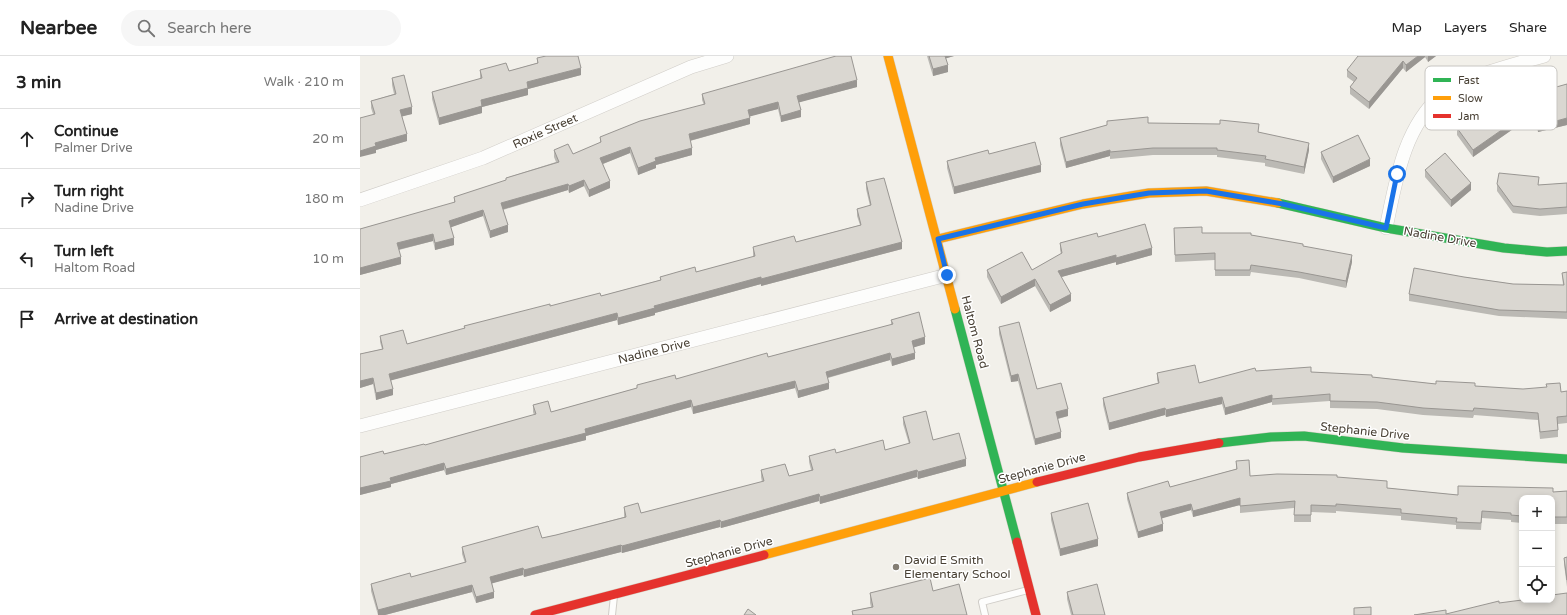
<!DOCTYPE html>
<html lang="en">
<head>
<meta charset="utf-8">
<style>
	body { margin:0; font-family:"Varela Round",sans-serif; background:#f6f6f6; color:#222 }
	.controls { position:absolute; right:12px; bottom:12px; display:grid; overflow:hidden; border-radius:8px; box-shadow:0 2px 6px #0003 }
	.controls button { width:36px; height:36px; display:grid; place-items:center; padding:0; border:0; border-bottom:1px solid #e0e0e0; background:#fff; color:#222; font:20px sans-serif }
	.stop { position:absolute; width:12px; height:12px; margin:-9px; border:3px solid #1a73e8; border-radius:50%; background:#fff }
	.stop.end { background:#1a73e8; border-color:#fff; box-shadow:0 1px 4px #0008 }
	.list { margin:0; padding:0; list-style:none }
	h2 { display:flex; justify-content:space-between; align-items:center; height:52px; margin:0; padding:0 16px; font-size:17px }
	h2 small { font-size:13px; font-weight:400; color:#767676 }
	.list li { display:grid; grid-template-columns:26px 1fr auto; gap:12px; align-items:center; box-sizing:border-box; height:60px; padding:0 16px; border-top:1px solid #e0e0e0 }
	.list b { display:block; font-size:15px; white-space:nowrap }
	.list p { margin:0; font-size:13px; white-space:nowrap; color:#767676 }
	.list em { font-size:13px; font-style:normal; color:#767676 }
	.icon { flex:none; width:22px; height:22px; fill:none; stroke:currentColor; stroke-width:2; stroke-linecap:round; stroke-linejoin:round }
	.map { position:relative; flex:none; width:1207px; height:559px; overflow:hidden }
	header { display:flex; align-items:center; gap:24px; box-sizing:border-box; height:56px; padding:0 20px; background:#fff; border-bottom:1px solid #e0e0e0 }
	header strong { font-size:19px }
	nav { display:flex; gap:22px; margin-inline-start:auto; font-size:14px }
	.search { width:280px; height:36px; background:#f6f6f6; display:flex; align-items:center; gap:10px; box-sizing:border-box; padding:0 14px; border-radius:22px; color:#767676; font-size:15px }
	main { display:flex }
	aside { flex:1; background:#fff }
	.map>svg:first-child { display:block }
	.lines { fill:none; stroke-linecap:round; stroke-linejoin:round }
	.lane-casing { stroke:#d0cdc8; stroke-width:8 }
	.street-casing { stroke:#d0cdc8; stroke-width:14 }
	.fast-casing { stroke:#d2cdc1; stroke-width:10 }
	.slow-casing { stroke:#d2cdc1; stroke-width:10 }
	.jam-casing { stroke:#d2cdc1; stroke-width:10 }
	.lane { stroke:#fdfdfc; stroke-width:6 }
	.street { stroke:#fdfdfc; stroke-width:13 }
	.fast { stroke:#30b455; stroke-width:9 }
	.slow { stroke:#ff9f0a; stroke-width:9 }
	.jam { stroke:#e5322d; stroke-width:9 }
	.wall { fill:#bbb9b4 }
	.shaded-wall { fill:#999692 }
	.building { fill:#dad7d1; stroke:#999692 }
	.route { stroke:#1a73e8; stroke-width:5 }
	.poi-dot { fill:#847e74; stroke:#fff; stroke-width:1.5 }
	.labels { text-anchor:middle; stroke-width:3; stroke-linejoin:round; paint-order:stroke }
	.street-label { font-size:12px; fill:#494135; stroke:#fff }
	.poi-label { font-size:12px; fill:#494135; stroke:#fff; text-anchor:start }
	.key { fill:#fff; stroke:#c8c6c2; stroke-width:1 }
	.key-label { font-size:11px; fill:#494135 }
</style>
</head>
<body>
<header>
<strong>Nearbee</strong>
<div class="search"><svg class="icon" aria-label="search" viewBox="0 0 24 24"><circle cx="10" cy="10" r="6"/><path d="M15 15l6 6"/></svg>Search here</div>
<nav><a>Map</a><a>Layers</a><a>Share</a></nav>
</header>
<main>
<aside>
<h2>3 min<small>Walk · 210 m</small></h2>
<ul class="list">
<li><svg class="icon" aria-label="ahead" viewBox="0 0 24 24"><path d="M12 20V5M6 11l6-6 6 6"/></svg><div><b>Continue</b><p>Palmer Drive</p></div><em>20 m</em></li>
<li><svg class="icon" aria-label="right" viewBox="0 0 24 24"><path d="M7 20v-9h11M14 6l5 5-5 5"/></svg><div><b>Turn right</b><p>Nadine Drive</p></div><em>180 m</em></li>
<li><svg class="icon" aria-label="left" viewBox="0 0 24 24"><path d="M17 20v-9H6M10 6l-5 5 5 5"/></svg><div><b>Turn left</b><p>Haltom Road</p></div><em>10 m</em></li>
<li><svg class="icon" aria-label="arrive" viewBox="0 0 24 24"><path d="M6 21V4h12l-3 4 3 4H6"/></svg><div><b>Arrive at destination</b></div></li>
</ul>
</aside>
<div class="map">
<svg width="1207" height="559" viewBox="0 0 1207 559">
	<rect width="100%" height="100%" fill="#f2f0ea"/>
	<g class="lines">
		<defs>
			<path id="lane" d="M252,559l2,-19
				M625,559l-3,-13 46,-12"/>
			<path id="street" d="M0,144l123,-42 208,-91 36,-11
				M1026,172c10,-47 17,-99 55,-133 18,-17 78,-32 103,-39
				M0,370l587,-151"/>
			<path id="fast" d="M918,147l108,25 118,20 43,4 20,-1
				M595,253l62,233
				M859,387l52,-6 33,-1 99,12 164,11"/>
			<path id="slow" d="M528,0l67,253
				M578,183l145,-35 66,-11 57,-2 72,12
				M404,499l273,-73"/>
			<path id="jam" d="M677,426l102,-25 80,-14
				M657,486l19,73
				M175,559l229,-60"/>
		</defs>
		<use href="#lane" class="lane-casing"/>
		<use href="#street" class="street-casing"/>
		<use href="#fast" class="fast-casing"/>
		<use href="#slow" class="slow-casing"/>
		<use href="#jam" class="jam-casing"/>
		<use href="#lane" class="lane"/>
		<use href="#street" class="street"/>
		<use href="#fast" class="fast"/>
		<use href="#slow" class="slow"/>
		<use href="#jam" class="jam"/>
	</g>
	<path class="wall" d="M567,0h27l-8,2 2,14 -15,4z
		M1020,0h56l-8,6 -3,-5 -19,15 -3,-4 -34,41 -19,-15v-7l4,-5 -7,-5v-7z
		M177,2l44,17 -53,14v6l-46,12v6l-43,12 -7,-26v-7l48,-13v-9l29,1 28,-8z
		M32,22l20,36 -10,2 5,25 -31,9v3l-3,-39 -2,-6v-7l23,-7 -2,-9z
		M1207,28v41l-29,7 -5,-17 -60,42 -16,-22v-7l71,-33z
		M497,31l-58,15 2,15 -20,5 -3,-13 -29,7 1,8 -60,17 2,14 -36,10v3l-18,7 -8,-22 -27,11 7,24 -21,9 -5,-11 -15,7 -1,-3 -65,20 5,22 -18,6 -7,-22 -32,11 3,18 -19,5 -2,-9 -34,9 2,14 -41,11v-46l94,-26v-6l52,-16v-3l50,-16 -2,-5v-7l19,4 27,-11v-6l104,-32 -2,-5v-6z
		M747,65l152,11 50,18 -5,24 -39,-8v-3l-48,-6v-2h-64l-43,4v-3l-44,12 -6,-23v-7l47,-13z
		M961,96l49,14 -37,17 -12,-24z
		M629,98l52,18 -87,22 -7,-26v-7z
		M1065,114l46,20 -20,17 -26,-30z
		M506,126l36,67 -141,37v-2l-106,29v2l-37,10 -1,-5 -226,60 2,15 -17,5 -3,-16 -13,4v-34l22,-5 -2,-7v-6l27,8 57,-15v-3l86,-20 51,-10 59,-16v-3l36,-5 57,-15v-10l43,-5 64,-17 -3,-9v-7l13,-3 -4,-17z
		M1207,127v31l-27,2 -27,-3 -16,-22v-7l42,1z
		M814,172l28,5 49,2 52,11 49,16 -6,26 -47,-10 -48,-6 -1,4h-35v-16l-40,2z
		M738,181l54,18 -36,10v-3l-55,15 10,24 -21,11 -15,-26 -34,18 -14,-27v-7h45l29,-16 -1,-4v-7z
		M1207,216v47l-68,-3 -90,-15v-7l55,-17 49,7 50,1 -1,-12z
		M531,264l34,24 -11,3 1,12 -23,7 -2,-6 -62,18 1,11 -31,9 -3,-10 -102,26 -2,-7 -105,29v4l-140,35 -2,-5 -53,14v3l-31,8v-38l24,-3 41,-9 109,-30 -1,-3v-7l18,7 86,-24v-3l39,-6 92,-22 123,-32z
		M639,271l38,62 31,27 -10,3 3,19 -26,7 -17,-64 -7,1 -12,-48z
		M896,315l55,1 61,5 64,7 39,2 86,6 6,-1v32l-9,1v13l-18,2 -2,-19 -64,-5 -1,3 -50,-3 -46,-6 -47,-1v-7l-58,4v-3l-47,13 -3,-11 -56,13 -1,-2 -56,15 -6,-25v-7l55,-15 -1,-3v-7l42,10z
		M543,361l63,49 -48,13 -1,-2 -97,27 -1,-3 -98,27 -1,-1 -98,26 -1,-1 -97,25 -1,-2 -31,8 2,15 -18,5 -4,-11 -87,23h-7l-7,-24v-7l40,-7 54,-14 -3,-9v-7l80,-9 14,-3 68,-18v-10l17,6 121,-31 -1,-5v-7l28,6 22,-6 -2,-8v-6l27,-3 49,-3 24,-6 -6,-20z
		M876,405l14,15 87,1 50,11 71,7 95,-3 14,-1v33h-15v-26h-30v25l-11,-1v-2l-29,-2 -1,12 -25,-1v-4l-55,-5v-4l-65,-5v2l-25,-1v10h-17v-14l-54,5v-8l-47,12 -2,-7 -30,8 2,13 -25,7 -11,-39v-6l43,-6 66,-18z
		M691,457l47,33 -38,10 -9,-36z
		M1207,501v30l-3,-23v-6z
		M573,535l34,24h-115v-4l19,-4 -1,-4v-10z
		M707,536l38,23h-34l-4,-16z"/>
	<path class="shaded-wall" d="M584,0h10l-10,3z
		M1058,0h7v1l-19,15v-7z
		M1068,0h8l-8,6z
		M1043,5v7l-34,41v-7z
		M588,9v7l-15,4v-7z
		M221,12v7l-53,14v6l-46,12v6l-43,12v-7l42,-18 46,-18z
		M497,24v7l-60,16v-7z
		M418,46v7l-30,8v-7z
		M52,51v7l-12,3v-7z
		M1173,52v7l-60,42v-7z
		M441,54v7l-20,5v-6z
		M390,62v6l-61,17v-7z
		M1207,62v7l-29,7v-6z
		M47,78v7l-31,9v3l-16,4v-6l15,-8z
		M949,87v7l-5,24v-7z
		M270,91v6l-30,12v-7z
		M332,92v7l-36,10v3l-18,7v-7l17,-10z
		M750,94v6l-44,12v-6z
		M1010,103v7l-37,17v-6z
		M681,109v7l-87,22v-7z
		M224,124v6l-15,7v-7z
		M250,125v7l-21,9v-7z
		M1111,127v7l-20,17v-7z
		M208,128v6l-67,20v-7z
		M123,154v6l-34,12v-7z
		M148,169v7l-18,6v-7z
		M73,178v7l-36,9v-7z
		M94,182v7l-19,5v-7z
		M542,186v7l-141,37v-7z
		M792,192v7l-36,10v-7z
		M756,199v7l-58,16v-7z
		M992,199v7l-6,26v-7z
		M41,201v7l-41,11v-7z
		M401,221v7l-106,29v2l-37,10v-7l36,-12z
		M675,223v7l-34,18v-7z
		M711,238v7l-21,11v-7z
		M257,257v7l-228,61v-7z
		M565,281v7l-13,4v-7z
		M530,297v7l-64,18v-6z
		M555,297v6l-23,7v-7z
		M658,318v7l-7,1v-6z
		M13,322v6l-13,4v-7z
		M435,325v7l-102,26v-7z
		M469,327v6l-31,9v-7z
		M33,333v6l-17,5v-7z
		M912,339v7l-47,13v-7z
		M862,341v7l-56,13v-7z
		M331,344v7l-105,29v4l-140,35v-6l139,-40z
		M805,352v7l-56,15v-7z
		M708,353v7l-12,3v-7z
		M701,376v6l-26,7v-6z
		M606,403v7l-48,13v-7z
		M84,407v7l-53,14v3l-31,8v-7l30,-10z
		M557,414v7l-97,27v-7z
		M459,438v7l-98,27v-6z
		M880,442v7l-47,12v-6z
		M831,448v6l-31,9v-7z
		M360,464v7l-98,26v-7z
		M803,468v7l-25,7v-6z
		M738,483v7l-38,10v-7z
		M261,489v7l-97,25v-7z
		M163,512v7l-33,9v-7z
		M112,529v7l-87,23h-7v-5z
		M134,536v6l-18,5v-6z"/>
	<path class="building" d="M186,0h32l3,12 -54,14 1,6 -47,12 1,6 -43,12 -7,-26 50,-14 -2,-8 26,-7 3,8 29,-8 -1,-5z
		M476,0h15l6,24 -60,16 4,14 -20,6 -3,-14 -30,8 2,8 -61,16 3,14 -37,10 1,3 -18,7 -8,-21 -30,11 10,23 -21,9 -5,-10 -15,6 -1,-2 -67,19 7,22 -18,6 -7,-21 -34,11 5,17 -19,5 -2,-9 -36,9 4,14 -41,11v-39l95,-27 -1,-5 52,-17v-2l53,-16 -5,-12 14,-6 5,10 28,-12 -1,-5 40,-16 65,-17 -3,-10z
		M569,0h16l3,9 -15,4z
		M998,0h60l-12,9 -3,-4 -34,41 -19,-15 7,-9 -10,-8z
		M44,19l8,32 -12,3 7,24 -32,9 1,3 -16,5v-33l15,-4 -4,-13 25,-7 -4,-16z
		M1165,28l3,11 39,-11v34l-29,8 -5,-18 -60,42 -16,-22 59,-42z
		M788,61v6l72,1v-4l39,4 -1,8 51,11 -5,24 -39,-8 1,-3 -49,-6v-2h-64l-43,4v-2l-44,12 -6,-24 47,-13v-4z
		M998,79l12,24 -37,18 -12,-25z
		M675,86l6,23 -87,22 -7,-26 41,-11 1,4z
		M1085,97l26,30 -20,17 -26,-30z
		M1139,117l40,4 -1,8 29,-2v24l-27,2 -27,-3 -16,-22z
		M524,122l18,64 -141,37v-2l-107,29 1,2 -37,10 -1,-5 -228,61 4,15 -17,4 -3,-15 -13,3v-27l23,-5 -3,-13 23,-6 4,14 58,-16 -1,-2 86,-22v2l50,-13 1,3 60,-16 -1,-3 35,-10 1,5 59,-16 -2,-9 41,-11 2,6 65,-17 -4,-16 14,-4 -5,-23z
		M785,168l7,24 -36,10v-3l-58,16 13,23 -21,11 -15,-26 -34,18 -14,-27 35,-18 10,18 30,-17 -2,-10 37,-10 1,4z
		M842,171v6h49v2l52,9v2l49,9 -6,26 -47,-9 -48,-7 -1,5h-35v-17l-40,2 -1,-27z
		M1054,212l50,9 49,7 51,1 -2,-12 5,-1v40l-68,-2 -90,-16z
		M559,256l6,25 -13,4 3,12 -23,6 -2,-6 -64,19 3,11 -31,8 -3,-10 -102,26 -2,-7 -106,29 1,4 -140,36 -2,-6 -54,15 1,3 -31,7v-31l23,-6 1,3 40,-10 1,1 111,-31 -3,-9 15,-4 3,11 86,-24v-3l38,-10 1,4 91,-26 1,4 125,-33 -2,-4z
		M659,266l18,67 24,-6 7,26 -12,3 5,20 -26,7 -17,-65 -7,2 -12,-49z
		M835,309l4,18 56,-15 1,3 55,-4v5l61,3v2l64,7v-3l39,2v3l48,3 24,-2 -1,-3 14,-1 1,9 6,-1v25l-10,1 1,13 -18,2 -2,-19 -64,-5 -1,3 -50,-3 -46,-6 -47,-1v-7l-58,5v-4l-47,13 -3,-11 -56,13 -1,-2 -56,15 -6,-25 56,-15 -2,-10z
		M566,355l7,29 26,-7 7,26 -48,13 -1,-2 -97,27 -1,-3 -98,28 -1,-2 -98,26 -1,-1 -97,25 -1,-2 -33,9 4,15 -18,5 -4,-12 -94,25 -7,-26 39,-11 1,4 55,-15 -4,-15 76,-21 4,12 14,-3 70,-18 -2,-10 14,-4 3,10 123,-32 -3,-11 24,-6 4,12 24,-6 -4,-14 26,-7 1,4 47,-13 2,10 25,-7 -7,-26z
		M889,404l1,16 27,-2 60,1v2l50,4v7l71,7v-9l95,2v4l14,-1v26h-15v-19h-30v18l-11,-1v-2l-29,-2 -1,12 -25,-1 1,-4 -56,-5v-4l-65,-5v2l-25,-1v10h-17l1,-14 -55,5v-8l-47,13 -2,-7 -31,8 3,12 -25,8 -11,-39 41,-12 2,6 67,-18 -1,-8z
		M728,447l10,36 -38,10 -9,-36z
		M1207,501v23l-3,-22z
		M570,522l3,13 26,-7 8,31h-114l-1,-4 21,-4 -3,-14z
		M737,528l8,31h-32l-6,-23z
		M1207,537v22h-153l32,-5v4l53,-13v2l23,-3h30v-5z
		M1011,551v8h-17v-7z
		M388,553l8,6h-12z"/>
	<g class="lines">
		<path class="route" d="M587,219l-9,-36 145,-35 66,-11 57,-2 77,13 103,24 11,-54"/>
	</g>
	<circle class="poi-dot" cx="536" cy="511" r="4"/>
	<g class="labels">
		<g class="street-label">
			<text transform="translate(185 75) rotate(-24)" y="4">Roxie Street</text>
			<text transform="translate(1080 181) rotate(10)" y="4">Nadine Drive</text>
			<text transform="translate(615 276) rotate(75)" y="4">Haltom Road</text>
			<text transform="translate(294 295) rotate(-14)" y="4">Nadine Drive</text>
			<text transform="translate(1005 375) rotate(6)" y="4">Stephanie Drive</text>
			<text transform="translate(682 412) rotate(-15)" y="4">Stephanie Drive</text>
			<text transform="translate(369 496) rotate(-15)" y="4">Stephanie Drive</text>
		</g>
		<g class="poi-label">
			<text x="544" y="508">David E Smith<tspan x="544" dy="14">Elementary School</tspan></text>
		</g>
	</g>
	<rect x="1065" y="10" width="132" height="64" rx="6" class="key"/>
	<rect x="1073" y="22" width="18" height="4" fill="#30b455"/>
	<rect x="1073" y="40" width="18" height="4" fill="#ff9f0a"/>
	<rect x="1073" y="58" width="18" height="4" fill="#e5322d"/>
	<g class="key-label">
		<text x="1098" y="28">Fast</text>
		<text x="1098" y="46">Slow</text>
		<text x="1098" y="64">Jam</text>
	</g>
</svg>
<div class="controls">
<button>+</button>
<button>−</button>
<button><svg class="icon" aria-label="locate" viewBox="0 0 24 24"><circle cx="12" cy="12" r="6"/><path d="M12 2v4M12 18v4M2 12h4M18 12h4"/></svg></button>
</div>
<div class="stop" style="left:1037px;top:118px"></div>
<div class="stop end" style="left:587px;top:219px"></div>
</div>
</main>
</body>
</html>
